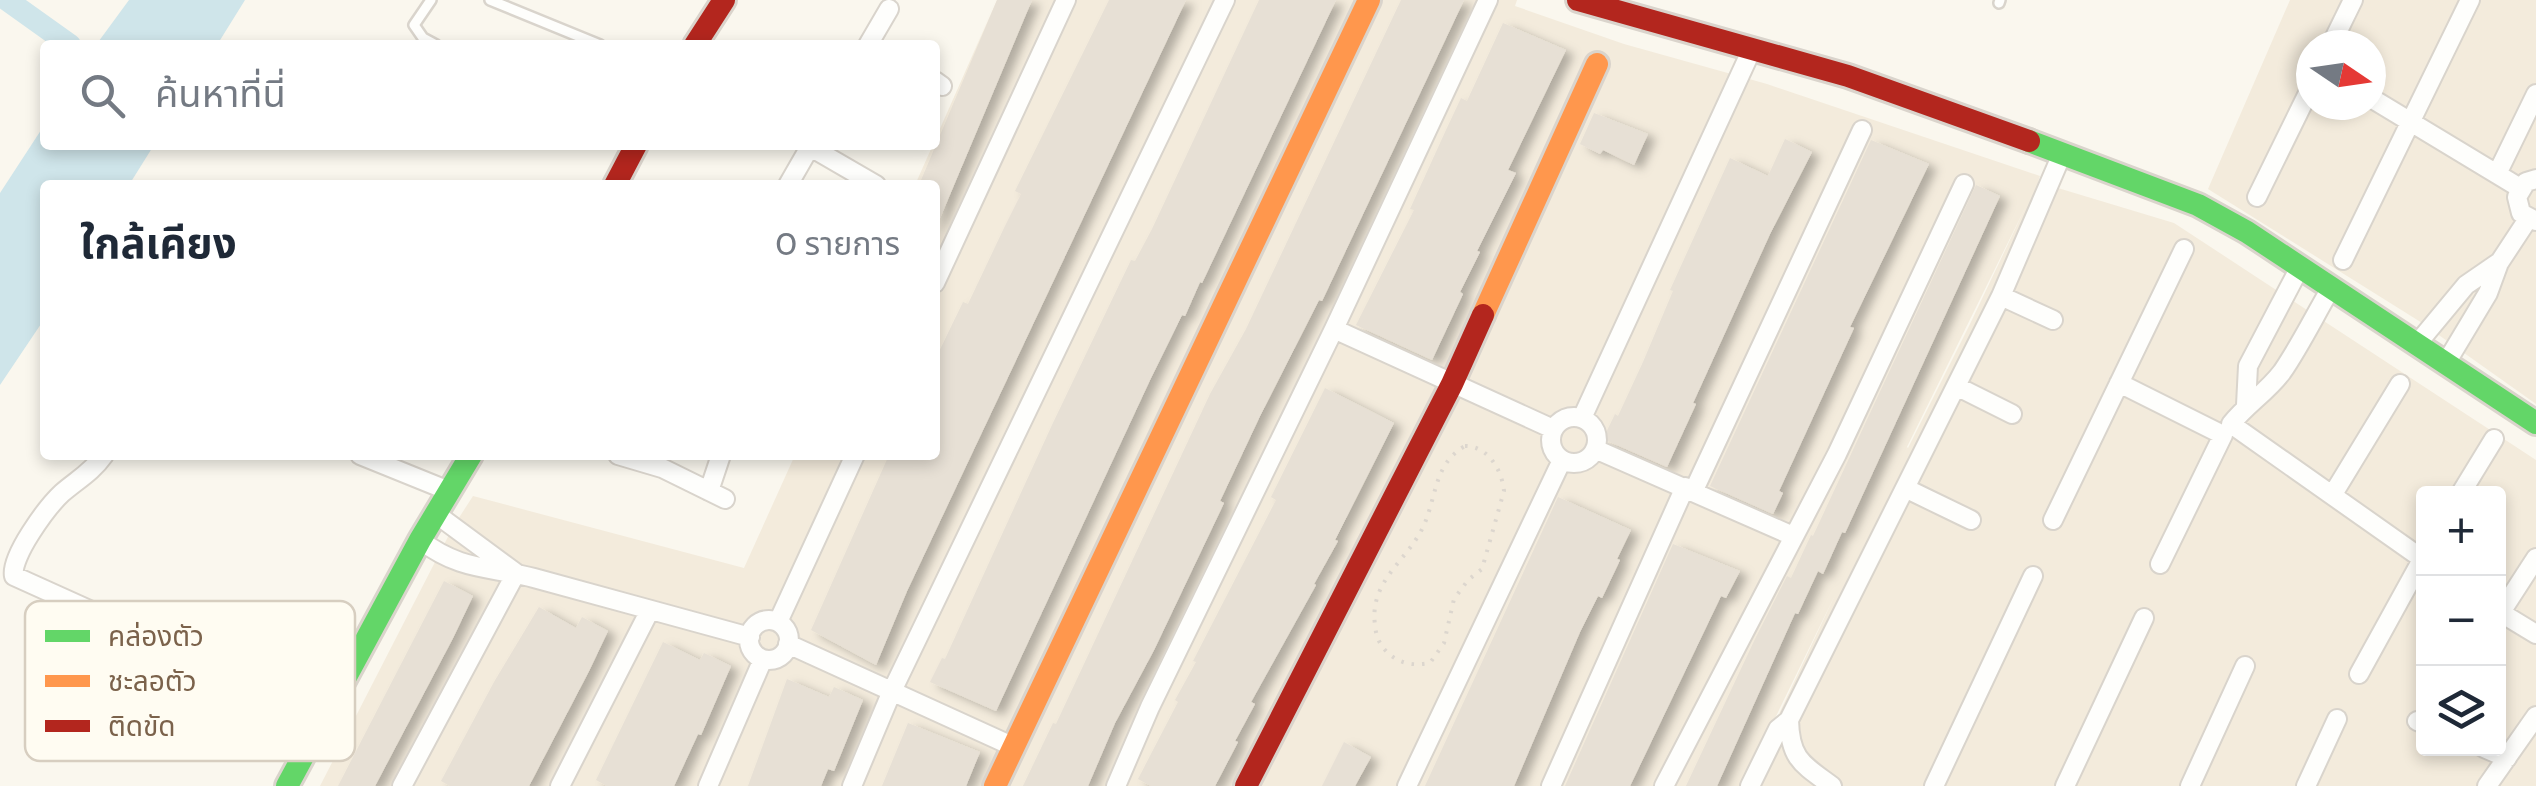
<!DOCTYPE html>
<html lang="th">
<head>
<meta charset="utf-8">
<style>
	body { margin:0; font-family:Cabin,"Noto Sans Thai",sans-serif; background:#f2f2f3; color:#1f2937 }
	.controls { position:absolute; right:30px; bottom:30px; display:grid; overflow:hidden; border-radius:10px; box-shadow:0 5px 15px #0003 }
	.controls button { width:90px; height:90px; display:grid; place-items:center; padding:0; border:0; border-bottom:2px solid #e0e1e3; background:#fff; color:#1f2937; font:50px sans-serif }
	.compass { position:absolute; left:2296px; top:30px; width:90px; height:90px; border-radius:50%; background:#fff; box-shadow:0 5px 15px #0003; rotate:103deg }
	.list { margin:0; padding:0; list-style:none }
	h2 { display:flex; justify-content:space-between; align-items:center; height:130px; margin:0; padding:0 40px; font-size:42px }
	h2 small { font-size:32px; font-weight:400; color:#747a83 }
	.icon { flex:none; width:55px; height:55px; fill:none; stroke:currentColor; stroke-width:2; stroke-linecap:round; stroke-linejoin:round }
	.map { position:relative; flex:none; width:2536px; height:786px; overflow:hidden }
	.search { position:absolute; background:#fff; box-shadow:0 5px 15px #0003; left:40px; top:40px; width:900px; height:110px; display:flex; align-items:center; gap:25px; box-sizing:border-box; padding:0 35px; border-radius:10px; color:#747a83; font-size:38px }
	.panel { position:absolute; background:#fff; box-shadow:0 5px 15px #0003; left:40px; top:180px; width:900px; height:280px; border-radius:10px }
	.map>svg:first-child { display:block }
	.residential { fill:#f3ebdc; fill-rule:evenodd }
	.water { fill:#cfe5ea }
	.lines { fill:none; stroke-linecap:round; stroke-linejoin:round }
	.canal { stroke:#cfe5ea; stroke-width:22 }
	.building { fill:#e7e0d5; filter:url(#shadow) }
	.lane-casing { stroke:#d9d4cc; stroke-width:14 }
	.street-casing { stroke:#d9d4cc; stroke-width:22 }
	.fast-casing { stroke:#dad4cc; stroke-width:28 }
	.slow-casing { stroke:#dad4cc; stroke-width:28 }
	.jam-casing { stroke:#dad4cc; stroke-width:28 }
	.path { stroke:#dcd6ce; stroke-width:4; stroke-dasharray:2.5 8; stroke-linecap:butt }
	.lane { stroke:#fefefc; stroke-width:9 }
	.street { stroke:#fefefc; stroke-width:18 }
	.fast { stroke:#63d668; stroke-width:22 }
	.slow { stroke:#ff974d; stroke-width:22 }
	.jam { stroke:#b3261e; stroke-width:22 }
	.key { fill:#fffcf2; stroke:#d7cec0; stroke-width:2.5 }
	.key-label { font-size:28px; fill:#7b624b }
</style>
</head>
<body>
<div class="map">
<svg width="2536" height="786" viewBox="0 0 2536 786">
	<defs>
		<filter id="shadow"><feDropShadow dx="8" dy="4.5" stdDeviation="5" flood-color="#0004"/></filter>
	</defs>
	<rect width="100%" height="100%" fill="#faf7ee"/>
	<path class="residential" d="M997,0h520l-2,6 109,38 143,40 273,92 -2,6 136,41 362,237v326h-791l91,-193 -94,193h-1422l133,-259 20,-31 271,72 51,-113h140v-270h-20zM2027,204l-57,120 -62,124 -1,-1zM2424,493h74v255h-74z
		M2290,0h246v404l-117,-83 -211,-132zM2311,45h60v60h-60z"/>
	<path class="water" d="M129,0h116l-28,45h-121z
		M45,124v21h109l-25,40h-84v133l-45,67v-192z"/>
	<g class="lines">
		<path class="canal" d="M7,0l63,45"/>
	</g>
	<path class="building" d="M997,0h35l-97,230v-45h-16z
		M1109,0h77l-279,591 -31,74 -65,-35 78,-175h46v-95l28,-58 5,2 36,-76 17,-34 -6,-3z
		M1259,0h77l-134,283 -2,-1 -15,34 -3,-1 -32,65 -154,331 -66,-29 12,-24 3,1 107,-234 79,-165 4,1 17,-32z
		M1401,0h63l-142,301 -3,-1 -59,116 -40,85 4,2 -70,147 -39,73 -27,63h-65l30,-63 3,1 154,-330 36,-65z
		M1503,23l63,27 -58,120 8,3 -39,78 3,1 -20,40 3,2 -31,66 -76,-35 58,-115 -4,-1 36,-79 15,-32 6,3z
		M1594,113l54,21 -14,31 -31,-15 -3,4 -20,-10z
		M1785,139l27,13 -42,82 -77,169 3,1 -29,63 -64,-28 12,-25 3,2 25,-54 30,-71 -3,-1 60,-132 38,18z
		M1871,140l58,24 -79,163 4,1 -75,163 4,2 -10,21 -63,-28z
		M1976,185l24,11 -155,337 -3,-1 -19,42 -5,-3 -20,43 -3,-1 -78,173h-31l69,-147 32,-63 4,2 20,-43 2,1z
		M1325,388l69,35 -59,117 3,1 -24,43 2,1 -65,117 4,2 -20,37 3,1 -23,44h-64l-13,-7 40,-77 -3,-2 21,-38 -3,-1 83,-161 -5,-3z
		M1558,497l73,33 -14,29 3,1 -18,38 -4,-2 -18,36 -66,154h-89z
		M1673,544l67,27 -14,27 -5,-2 -91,190h-65z
		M444,581l29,15 -20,42 -78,148h-37z
		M539,607l37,21 6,-11 26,14 -19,40 -60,115h-79l-9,-5 53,-99z
		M663,642l37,18 4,-7 27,13 -30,69 -3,-1 -24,52h-67l-11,-6z
		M787,679l42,18 5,-10 29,13 -29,71 -6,-2 -7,17h-73z
		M908,723l72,29 -14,34h-84z
		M1344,742l27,15 -16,29h-33z"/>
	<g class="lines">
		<defs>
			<path id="lane" d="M431,0l-17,25 9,13 13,7
				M490,0l110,45
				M1999,3l1,-3"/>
			<path id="street" d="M868,45l21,-36
				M2331,45l22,-45
				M935,81l7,5
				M2371,98l149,90
				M807,145l69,40
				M2497,174l39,-80
				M788,185l23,-40
				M2257,197l54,-110
				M2536,221l-15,-8 -4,-16 9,-15 10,-3
				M2343,260l127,-260
				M935,283l131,-283
				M2331,288c-16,27 -31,58 -49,84 -15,20 -36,33 -51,52l193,136
				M2001,296l52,24
				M1334,329l219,100
				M2417,344l49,-59 32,-22
				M2446,363l42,-70 11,-30 29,-44
				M2119,383l104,52 -63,129
				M1956,386l56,28
				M2246,405l2,-39 52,-99
				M1551 440a23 23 0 1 1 46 0a23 23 0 1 1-46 0Z
				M1582,418l170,-369
				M1595,449l198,87
				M104,455c-12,17 -27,25 -42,38 -15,14 -52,64 -48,83l124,56 198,62
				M360,455l89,36
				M618,455l44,13 63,31
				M1907,489l64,31
				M1694,490l168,-360
				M709,491l12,-36
				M2461,493l33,-54
				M2333,494l67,-110
				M436,514l80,59
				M2053,520l131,-271
				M420,540c41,31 68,26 114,38 72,20 144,39 216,59
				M2498,611l38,23
				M2501,612l35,-54
				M749 640a20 20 0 1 1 40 0a20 20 0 1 1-40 0Z
				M778,622l77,-167
				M788,644l224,102
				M2359,674l65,-118
				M2417,721l7,3
				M2484,748l23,10
				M402,786l114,-213
				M560,786l90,-176
				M708,786l55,-127
				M852,786l40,-95 333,-691
				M1116,786l34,-79 184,-378 154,-329
				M1407,786l155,-326
				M1551,786l134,-299
				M1664,786l173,-332 127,-270
				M1750,786l28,-57 11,-9
				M1832,786c-30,-22 -42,-27 -43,-66l212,-424 61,-142
				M1934,786l99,-210
				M2065,786l79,-168
				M2190,786l55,-120
				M2306,786l31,-67
				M2487,786l49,-70"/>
			<path id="fast" d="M2029,141l169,64 49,27 289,191
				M287,786l133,-246 51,-85"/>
			<path id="slow" d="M1483,315l114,-251
				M995,786l374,-786"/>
			<path id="jam" d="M1578,0l270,76 181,65
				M695,45l29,-45
				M615,185l21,-40
				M1246,786l206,-402 31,-69"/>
		</defs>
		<use href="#lane" class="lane-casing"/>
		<use href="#street" class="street-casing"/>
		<use href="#fast" class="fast-casing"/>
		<use href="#slow" class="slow-casing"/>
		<use href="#jam" class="jam-casing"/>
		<path class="path" d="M1465,446c23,0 37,24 39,45l-22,78 -14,11 -14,19 -10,44 -14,20c-16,3 -31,1 -43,-11 -8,-8 -11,-16 -12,-27 -6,-45 33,-64 49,-100 13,-30 10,-61 41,-79z"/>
		<use href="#lane" class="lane"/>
		<use href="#street" class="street"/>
		<use href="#fast" class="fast"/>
		<use href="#slow" class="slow"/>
		<use href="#jam" class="jam"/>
	</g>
	<rect x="25" y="601" width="330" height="160" rx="15" class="key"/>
	<rect x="45" y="630" width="45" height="12" fill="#63d668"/>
	<rect x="45" y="675" width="45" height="12" fill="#ff974d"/>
	<rect x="45" y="720" width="45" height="12" fill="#b3261e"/>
	<g class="key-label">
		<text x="108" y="646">คล่องตัว</text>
		<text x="108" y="691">ชะลอตัว</text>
		<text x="108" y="736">ติดขัด</text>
	</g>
</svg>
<div class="controls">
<button>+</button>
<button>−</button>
<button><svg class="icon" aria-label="layers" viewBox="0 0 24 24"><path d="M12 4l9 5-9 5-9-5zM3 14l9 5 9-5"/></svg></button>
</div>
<svg class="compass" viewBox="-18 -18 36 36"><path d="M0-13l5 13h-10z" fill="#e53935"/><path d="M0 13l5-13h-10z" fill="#747a83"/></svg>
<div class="search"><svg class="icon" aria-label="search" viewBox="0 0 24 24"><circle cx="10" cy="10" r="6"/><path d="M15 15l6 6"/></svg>ค้นหาที่นี่</div>
<section class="panel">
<h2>ใกล้เคียง<small>0 รายการ</small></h2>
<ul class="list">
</ul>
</section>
</div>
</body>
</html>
